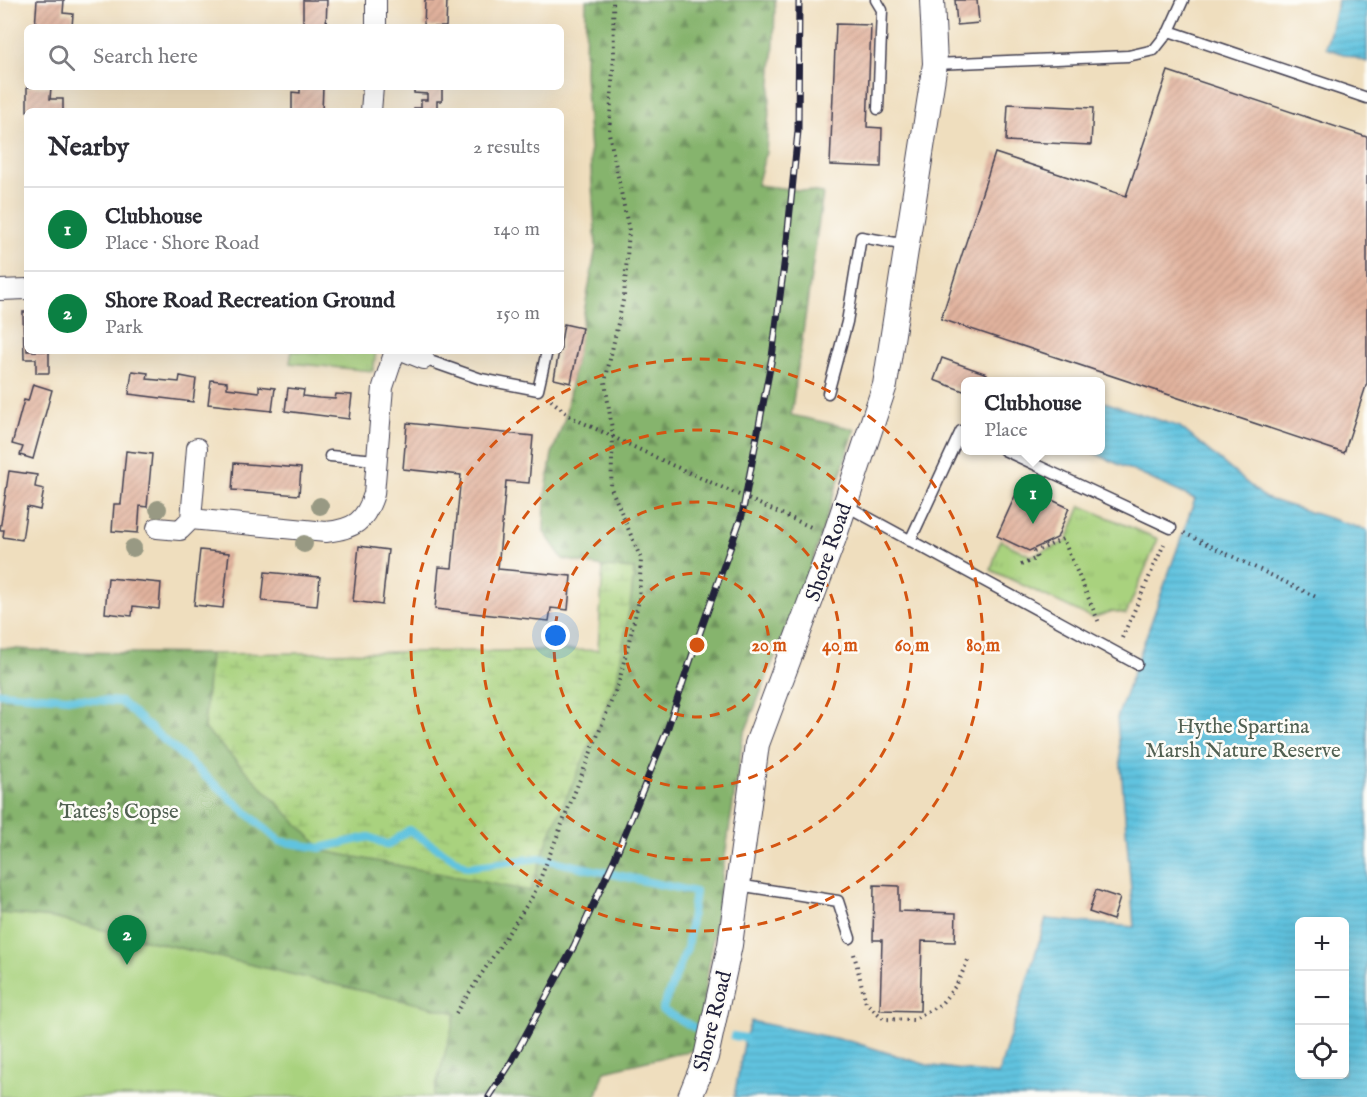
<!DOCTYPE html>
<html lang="en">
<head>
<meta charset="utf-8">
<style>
	body { margin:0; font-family:"IM FELL English",serif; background:#f2f2f3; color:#2b2b33 }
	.controls { position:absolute; right:18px; bottom:18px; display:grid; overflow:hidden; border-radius:9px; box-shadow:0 6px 24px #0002 }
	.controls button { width:54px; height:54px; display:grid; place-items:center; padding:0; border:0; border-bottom:2px solid #e1e1e2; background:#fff; color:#2b2b33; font:30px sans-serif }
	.you { position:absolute; left:556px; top:636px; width:21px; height:21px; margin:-15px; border:4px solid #fff; border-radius:50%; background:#1a73e8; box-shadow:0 0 0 9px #1a73e833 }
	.badge { display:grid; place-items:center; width:39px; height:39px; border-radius:50%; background:#0b8043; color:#fff; font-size:20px; font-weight:700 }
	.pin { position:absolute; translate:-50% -50px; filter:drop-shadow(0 2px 3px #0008) }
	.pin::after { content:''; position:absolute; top:32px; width:21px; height:18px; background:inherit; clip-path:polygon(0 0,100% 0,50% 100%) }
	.popup { position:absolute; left:961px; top:377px; width:144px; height:78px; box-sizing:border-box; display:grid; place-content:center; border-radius:9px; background:#fff; filter:drop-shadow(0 2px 4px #0005); font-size:20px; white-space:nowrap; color:#7c7c81 }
	.popup b { font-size:22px; color:#2b2b33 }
	.popup::after { content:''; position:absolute; left:50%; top:100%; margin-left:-12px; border:12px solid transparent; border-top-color:#fff }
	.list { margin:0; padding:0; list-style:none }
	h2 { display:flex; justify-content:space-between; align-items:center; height:78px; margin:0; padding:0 24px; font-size:26px }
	h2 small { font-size:20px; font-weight:400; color:#7c7c81 }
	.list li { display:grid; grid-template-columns:39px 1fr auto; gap:18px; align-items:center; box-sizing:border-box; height:84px; padding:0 24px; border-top:2px solid #e1e1e2 }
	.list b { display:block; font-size:22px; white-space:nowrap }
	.list p { margin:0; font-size:20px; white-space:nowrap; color:#7c7c81 }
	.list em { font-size:20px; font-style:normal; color:#7c7c81 }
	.icon { flex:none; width:33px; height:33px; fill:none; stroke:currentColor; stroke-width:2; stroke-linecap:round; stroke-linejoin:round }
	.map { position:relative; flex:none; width:1367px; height:1097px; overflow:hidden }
	.search { position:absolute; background:#fff; box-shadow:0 6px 24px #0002; left:24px; top:24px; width:540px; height:66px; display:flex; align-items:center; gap:15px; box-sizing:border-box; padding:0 21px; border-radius:9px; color:#7c7c81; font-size:22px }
	.panel { position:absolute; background:#fff; box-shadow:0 6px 24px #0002; left:24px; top:108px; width:540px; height:246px; border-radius:9px }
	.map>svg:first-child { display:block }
	.grass { fill:url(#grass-tufts); stroke:#667a5c; stroke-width:1.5 }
	.forest { fill:url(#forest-firs); stroke:#546b54; stroke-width:1.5 }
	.wetland { fill:url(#wetland-marsh); stroke:#667a5c; stroke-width:1.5 }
	.park { fill:#a9d27e; stroke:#667a5c; stroke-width:1.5 }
	.water { fill:url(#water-rules); stroke:#41728d; stroke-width:1.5; fill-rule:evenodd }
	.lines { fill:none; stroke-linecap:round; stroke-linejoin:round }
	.stream { stroke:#60c3df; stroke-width:8 }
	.building { fill:url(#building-hatch) }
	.service-casing { stroke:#413e4f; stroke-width:13 }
	.minor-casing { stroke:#413e4f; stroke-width:22 }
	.tertiary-casing { stroke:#413e4f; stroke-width:26 }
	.path { stroke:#413e4f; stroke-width:4; stroke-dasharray:1.5 4.5; stroke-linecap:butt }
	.service { stroke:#fff; stroke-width:10 }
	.minor { stroke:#fff; stroke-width:20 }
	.tertiary { stroke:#fff; stroke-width:24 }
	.rail-casing { stroke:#22223b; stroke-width:7 }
	.rail { stroke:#fdfcf7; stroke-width:4.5; stroke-dasharray:14; stroke-linecap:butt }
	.tree { fill:#989983 }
	.ring { fill:none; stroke:#d45411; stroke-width:3; stroke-dasharray:10 8 }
	.labels { text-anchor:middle; stroke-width:5; stroke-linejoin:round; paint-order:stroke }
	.street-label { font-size:21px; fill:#22223b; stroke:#fdfcf7 }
	.park-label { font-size:21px; fill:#516052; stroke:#fdfcf7 }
	.centre { fill:#d45411; stroke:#fdfcf7; stroke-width:3 }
	.ring-label { font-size:18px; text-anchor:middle; font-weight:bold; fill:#d45411; stroke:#fdfcf7; stroke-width:5; stroke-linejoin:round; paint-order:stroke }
</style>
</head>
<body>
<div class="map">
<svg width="1367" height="1097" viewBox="0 0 1367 1097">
	<defs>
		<pattern id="grass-tufts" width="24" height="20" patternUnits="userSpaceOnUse" patternTransform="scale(1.5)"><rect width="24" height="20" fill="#a9d27e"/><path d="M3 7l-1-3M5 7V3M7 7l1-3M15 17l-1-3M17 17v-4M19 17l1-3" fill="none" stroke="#91b46e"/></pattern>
		<pattern id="forest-firs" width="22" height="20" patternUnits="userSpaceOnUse" patternTransform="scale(1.5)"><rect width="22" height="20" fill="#86b46d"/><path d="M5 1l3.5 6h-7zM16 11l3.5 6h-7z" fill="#6d925b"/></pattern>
		<pattern id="wetland-marsh" width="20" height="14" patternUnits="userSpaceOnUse" patternTransform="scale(1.5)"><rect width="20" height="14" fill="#a9d27e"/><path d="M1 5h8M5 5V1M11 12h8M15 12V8" fill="none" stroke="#91b46e"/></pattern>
		<pattern id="water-rules" width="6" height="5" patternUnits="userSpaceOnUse" patternTransform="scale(1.5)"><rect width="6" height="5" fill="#60c3df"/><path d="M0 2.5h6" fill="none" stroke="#53a7c0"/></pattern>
		<pattern id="building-hatch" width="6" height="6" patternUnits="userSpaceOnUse" patternTransform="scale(1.5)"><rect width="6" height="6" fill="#e1b29d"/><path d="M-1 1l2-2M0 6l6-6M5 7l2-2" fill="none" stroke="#c19988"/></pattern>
	</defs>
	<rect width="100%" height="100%" fill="#fdfcf7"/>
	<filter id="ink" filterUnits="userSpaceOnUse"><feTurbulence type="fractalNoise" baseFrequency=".0167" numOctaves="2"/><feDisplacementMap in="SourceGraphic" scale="12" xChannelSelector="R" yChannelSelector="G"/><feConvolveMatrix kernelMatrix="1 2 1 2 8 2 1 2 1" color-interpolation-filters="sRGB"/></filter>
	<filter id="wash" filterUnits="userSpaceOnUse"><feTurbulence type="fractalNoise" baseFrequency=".008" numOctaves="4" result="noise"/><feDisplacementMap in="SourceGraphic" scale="24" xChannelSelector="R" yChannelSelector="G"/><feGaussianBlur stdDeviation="1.35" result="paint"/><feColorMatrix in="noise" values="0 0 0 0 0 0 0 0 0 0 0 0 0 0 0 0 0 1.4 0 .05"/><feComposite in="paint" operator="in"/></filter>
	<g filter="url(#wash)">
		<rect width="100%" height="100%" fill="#efdebe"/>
		<path class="grass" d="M292,351h84l-3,20 -83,-8z
			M1081,506l77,33 -32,75 -13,-3 -21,7 -101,-48 9,-30 31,16 35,-14z"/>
		<path class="forest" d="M586,0h189l-1,42 -8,110 -9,33 66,8 -32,222 64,14 -43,134 -69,174 -38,253 -7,59 -93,22 -9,26h-163l22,-84 -403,-95 -52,-5v-265l66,4 144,2 -6,74 326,163 101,-292 3,-30 -31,-2 -40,-8 -19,-27 1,-35 7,-43 13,-36 31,-171 -11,-174z"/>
		<path class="wetland" d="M603,567l31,2 -3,30 -14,81 -32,76 -34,75 -21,60 -206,-40 -120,-123 6,-74 388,-4z"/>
		<path class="park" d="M0,913l52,5 404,95 -23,84h-433z"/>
		<path class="water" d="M1338,0h29v62l-41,-14z
			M1101,401l79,26 85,71 102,32v567h-633l11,-59 6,-17 102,21 74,23 71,10 48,-156 88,8 -17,-209 78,-219 -106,-48 11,-1zM1300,922h44v152h-44z"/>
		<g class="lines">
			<path class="stream" d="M0,693l121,9 158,139 41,7 49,-11 19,8 21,-15 58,37 72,-9 156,34 -8,56 -25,62 33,18
				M734,1036l11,2"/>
		</g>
		<g id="blocks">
			<path class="building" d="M37,0h27l-1,13 10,1 -1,13h-37z
				M303,0h24l-1,27h-23z
				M425,0h22l-1,27h-22z
				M955,0h22l2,23 -22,2z
				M836,24l35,1 -4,102 15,1 -1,39 -51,-2z
				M1168,71l199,66v246l-23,70 -403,-134 54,-166 131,43z
				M27,87h24l-1,12h13v12h-36z
				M300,87h23l-1,24h-30v-19l8,1z
				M414,87h28v14h-5v10h-23v-3h7v-8h6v-6l-13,-1z
				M1008,104l85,4 -2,37 -85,-4z
				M23,312h4v39h22v22h-13v-14h-12z
				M564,324l18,4 -11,55 -17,-4 5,-28h2v-9z
				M942,358l45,16 -3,8h-18v10l-32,-12z
				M132,371l16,2 -1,6 32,3 1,-6 16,3 -3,23 -64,-8z
				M211,380l16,2v6l32,4v-6l16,2 -3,23 -64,-7z
				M33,384l19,6 -19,69 -13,-4 3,-8 -11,-3 12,-44 4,1z
				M288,388l16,2 -1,6 16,2 16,1 1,-5 16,1 -3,24 -64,-8z
				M407,423l126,13 -4,47 -23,-2 -8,88 73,7 -3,34 -17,-2 -2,13 -114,-12 4,-42 13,1 9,-93 -58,-6z
				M126,451l26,3 -5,53 -7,-1 -2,27 -26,-2 2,-27h7z
				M234,463l67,5 -2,27 -67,-5z
				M9,471l28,4 -2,12 9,2 -4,21 -13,-3 -5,33 -19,-3 1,-7h-4z
				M1020,485l49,23 -12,30 -28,13 -32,-15z
				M359,546l29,4 -6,55 -29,-4z
				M200,550l29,3 -6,55 -29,-3z
				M265,572l55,5 -3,29 -55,-5z
				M108,578l53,5 -2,26 -26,-3 -1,10 -27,-3z
				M874,885l25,1v25l57,2 -1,29 -33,-1 -2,70 -40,-1 2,-70h-9z
				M1096,890l24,8 -7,22 -24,-8z"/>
		</g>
	</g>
	<g filter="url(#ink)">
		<use href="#blocks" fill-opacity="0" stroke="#413e4f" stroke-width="1.5"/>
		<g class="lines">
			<defs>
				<path id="service" d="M876,0l6,10 -4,99
					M1169,31l198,67
					M935,64l193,-8 26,-6 15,-19 14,-31
					M424,359l57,20 57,11 9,-39
					M828,393l19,-71 14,-85 46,8
					M1004,450l167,78
					M330,456l47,4
					M845,505l292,159
					M910,541l51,-110 5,2
					M738,885l100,16 12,37"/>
				<path id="minor" d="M376,27v-27
					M371,111l2,-24
					M0,290l27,-1
					M404,351l20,8
					M191,519l6,-71
					M157,528l23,2 11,-11 135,13c28,-3 39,-10 48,-38l9,-107 12,-36"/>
				<path id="tertiary" d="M690,1097l16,-40 24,-112 27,-201 77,-206 51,-153 50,-321 -3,-64"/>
			</defs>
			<use href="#service" class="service-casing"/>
			<use href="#minor" class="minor-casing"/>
			<use href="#tertiary" class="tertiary-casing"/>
			<path class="path" d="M551,400l20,17 101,48 141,63
				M1184,533l132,64
				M1046,543l2,3 15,-7 37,86
				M1021,565l16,-7 -3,-6 14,-6
				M1122,638l42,-94
				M854,954l12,49 18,16 29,1 28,-16 16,-20 12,-26
				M456,1013l78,-119 85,-212 20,-82 2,-41 -30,-71 2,-52 -8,-54 19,-86 5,-65 -20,-98 5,-79 -1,-54"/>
			<use href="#service" class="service"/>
			<use href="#minor" class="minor"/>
			<use href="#tertiary" class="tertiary"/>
			<defs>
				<path id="rail" d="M489,1097l21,-33 64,-118 40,-86 52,-127 32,-95 44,-123 30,-158 14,-107 12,-119 1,-131"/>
			</defs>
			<use href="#rail" class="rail-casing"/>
			<use href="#rail" class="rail"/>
		</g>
		<g class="tree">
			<circle cx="320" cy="506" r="9"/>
			<circle cx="158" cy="509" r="9"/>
			<circle cx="304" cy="544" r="9"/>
			<circle cx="133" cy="548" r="9"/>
		</g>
	</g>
	<g class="ring">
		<circle cx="697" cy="645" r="72"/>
		<circle cx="697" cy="645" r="143"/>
		<circle cx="697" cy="645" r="215"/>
		<circle cx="697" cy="645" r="286"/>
	</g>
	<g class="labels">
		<g class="street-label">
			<text transform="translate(828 552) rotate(-71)" y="7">Shore Road</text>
			<text transform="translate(712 1021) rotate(-76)" y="7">Shore Road</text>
		</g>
		<g class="park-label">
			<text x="1243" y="733">Hythe Spartina<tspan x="1243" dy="24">Marsh Nature Reserve</tspan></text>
			<text x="119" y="818">Tates's Copse</text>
		</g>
	</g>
	<circle cx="697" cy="645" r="9" class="centre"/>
	<g class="ring-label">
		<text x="769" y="651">20 m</text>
		<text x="840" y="651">40 m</text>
		<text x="912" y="651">60 m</text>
		<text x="983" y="651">80 m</text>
	</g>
</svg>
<div class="controls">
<button>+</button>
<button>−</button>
<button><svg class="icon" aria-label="locate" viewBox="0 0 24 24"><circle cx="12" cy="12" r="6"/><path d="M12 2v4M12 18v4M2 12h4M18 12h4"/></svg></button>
</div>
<div class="you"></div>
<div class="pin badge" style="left:1033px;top:524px">1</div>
<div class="popup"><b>Clubhouse</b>Place</div>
<div class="pin badge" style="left:127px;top:965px">2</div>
<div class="search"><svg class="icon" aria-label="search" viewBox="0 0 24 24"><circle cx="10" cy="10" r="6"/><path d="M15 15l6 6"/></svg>Search here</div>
<section class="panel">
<h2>Nearby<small>2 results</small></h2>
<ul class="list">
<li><span class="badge">1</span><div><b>Clubhouse</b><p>Place · Shore Road</p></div><em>140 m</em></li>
<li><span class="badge">2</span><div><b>Shore Road Recreation Ground</b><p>Park</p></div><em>150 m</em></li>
</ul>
</section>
</div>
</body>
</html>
